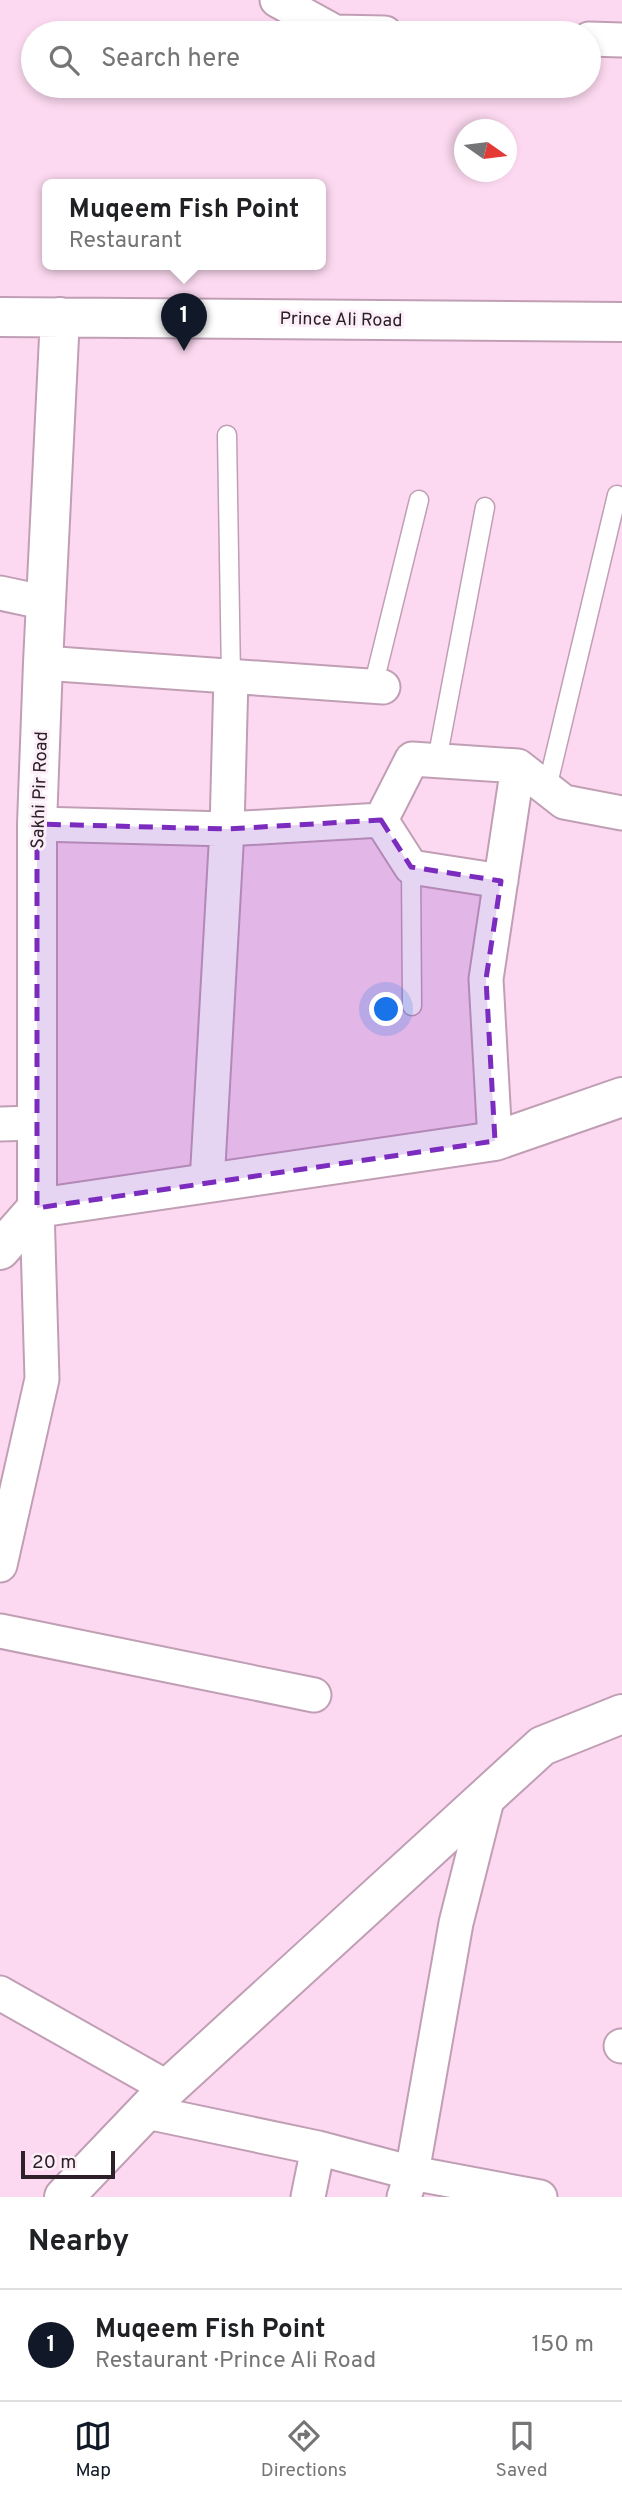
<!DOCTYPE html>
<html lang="en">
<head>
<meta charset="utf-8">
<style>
	body { margin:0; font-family:Overpass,sans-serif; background:#f2f2f2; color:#202124 }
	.compass { position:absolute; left:454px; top:119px; width:63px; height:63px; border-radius:50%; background:#fff; box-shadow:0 4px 10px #0003; rotate:104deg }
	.scale { position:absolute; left:21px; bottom:18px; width:94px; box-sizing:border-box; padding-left:7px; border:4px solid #2d2029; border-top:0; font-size:19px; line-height:24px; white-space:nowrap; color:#2d2029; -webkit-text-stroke:5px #fceef7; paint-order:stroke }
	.you { position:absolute; left:387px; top:1010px; width:24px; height:24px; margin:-18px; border:5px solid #fff; border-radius:50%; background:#1a73e8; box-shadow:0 0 0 10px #1a73e833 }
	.badge { display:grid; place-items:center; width:46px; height:46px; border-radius:50%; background:#111827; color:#fff; font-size:23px; font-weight:700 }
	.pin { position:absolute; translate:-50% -58px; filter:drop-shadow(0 2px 4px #0008) }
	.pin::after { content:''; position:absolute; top:37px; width:24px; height:21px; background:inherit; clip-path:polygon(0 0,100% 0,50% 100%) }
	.popup { position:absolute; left:42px; top:179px; width:284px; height:91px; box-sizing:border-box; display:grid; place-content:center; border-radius:10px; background:#fff; filter:drop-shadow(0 2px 5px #0005); font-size:23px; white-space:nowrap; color:#757577 }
	.popup b { font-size:26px; color:#202124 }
	.popup::after { content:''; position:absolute; left:50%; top:100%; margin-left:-14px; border:14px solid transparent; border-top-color:#fff }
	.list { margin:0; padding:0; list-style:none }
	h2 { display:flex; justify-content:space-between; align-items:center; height:91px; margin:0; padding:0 28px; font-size:30px }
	h2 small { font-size:23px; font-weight:400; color:#757577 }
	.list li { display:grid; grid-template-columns:46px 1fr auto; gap:21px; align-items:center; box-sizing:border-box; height:112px; padding:0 28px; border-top:2px solid #e0e0e0 }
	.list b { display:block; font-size:26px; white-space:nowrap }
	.list p { margin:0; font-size:23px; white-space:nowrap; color:#757577 }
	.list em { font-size:23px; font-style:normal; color:#757577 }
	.icon { flex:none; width:38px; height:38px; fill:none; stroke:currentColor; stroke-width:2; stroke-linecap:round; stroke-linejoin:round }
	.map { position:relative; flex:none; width:622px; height:2197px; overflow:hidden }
	.search { position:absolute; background:#fff; box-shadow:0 4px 10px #0003; left:21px; right:21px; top:21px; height:77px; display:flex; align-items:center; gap:18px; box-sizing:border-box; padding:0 24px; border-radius:38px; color:#757577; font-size:26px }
	.sheet { height:203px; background:#fff }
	nav { display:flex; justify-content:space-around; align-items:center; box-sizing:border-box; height:98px; border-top:2px solid #e0e0e0; background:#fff; font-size:19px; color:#757577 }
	nav a { display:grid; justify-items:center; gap:4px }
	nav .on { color:#111827 }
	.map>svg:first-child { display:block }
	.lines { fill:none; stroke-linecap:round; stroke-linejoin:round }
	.service-casing { stroke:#c09fb5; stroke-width:21 }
	.minor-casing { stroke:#c09fb5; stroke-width:37 }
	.tertiary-casing { stroke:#c09fb5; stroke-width:42 }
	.service { stroke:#fff; stroke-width:18 }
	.minor { stroke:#fff; stroke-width:33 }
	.tertiary { stroke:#fff; stroke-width:38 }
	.marked { fill:#7b2cbf; fill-opacity:0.2; stroke:#7b2cbf; stroke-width:5; stroke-dasharray:14 9; stroke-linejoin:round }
	.labels { text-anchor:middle; stroke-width:6; stroke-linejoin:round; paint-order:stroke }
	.street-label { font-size:18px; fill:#2d2029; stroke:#fceef7 }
</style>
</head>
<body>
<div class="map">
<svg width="622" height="2197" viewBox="0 0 622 2197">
	<rect width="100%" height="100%" fill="#fcd9f0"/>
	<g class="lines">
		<defs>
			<path id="service" d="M227,435l4,242
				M373,687l46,-187
				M437,760l48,-253
				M547,788l70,-293
				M411,867l1,139"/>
			<path id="minor" d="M277,0l58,32 50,1
				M589,39l33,1
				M0,593l47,10
				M43,663l340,24
				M381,820l30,47 90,14
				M37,824l190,5 154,-9 31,-61 106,7 46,36 58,11
				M0,1124l36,-1
				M495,1141l-9,-162 32,-213
				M207,1183l20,-354 4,-152
				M0,1565l42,-186 -5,-171
				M0,1631l314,64
				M0,1993l168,95
				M621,2046h1
				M147,2112l171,36 94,25 128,24
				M308,2197l10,-49
				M404,2197l8,-24 44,-250 32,-127"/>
			<path id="tertiary" d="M0,317l622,5
				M37,1208l458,-67 127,-44
				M0,1250l37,-42v-384l6,-161 17,-346
				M64,2197l104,-109 374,-342 80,-32"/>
		</defs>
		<use href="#service" class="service-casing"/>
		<use href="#minor" class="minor-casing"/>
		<use href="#tertiary" class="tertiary-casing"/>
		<use href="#service" class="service"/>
		<use href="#minor" class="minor"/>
		<use href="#tertiary" class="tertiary"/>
	</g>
	<path class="marked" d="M381,820l30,47 90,14 -15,98 9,162 -458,67v-384l190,5z"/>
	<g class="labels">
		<g class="street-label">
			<text transform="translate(341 319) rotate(1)" y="6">Prince Ali Road</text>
			<text transform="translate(39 790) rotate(-88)" y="6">Sakhi Pir Road</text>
		</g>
	</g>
</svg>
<svg class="compass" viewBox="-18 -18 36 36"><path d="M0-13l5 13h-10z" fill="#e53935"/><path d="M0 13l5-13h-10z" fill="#757577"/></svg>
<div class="scale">20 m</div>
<div class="you"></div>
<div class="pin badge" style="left:184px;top:351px">1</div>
<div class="popup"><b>Muqeem Fish Point</b>Restaurant</div>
<div class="search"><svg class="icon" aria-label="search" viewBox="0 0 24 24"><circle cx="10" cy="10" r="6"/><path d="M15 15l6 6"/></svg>Search here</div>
</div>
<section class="sheet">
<h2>Nearby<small></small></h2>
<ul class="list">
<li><span class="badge">1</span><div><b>Muqeem Fish Point</b><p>Restaurant · Prince Ali Road</p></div><em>150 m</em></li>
</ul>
</section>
<nav>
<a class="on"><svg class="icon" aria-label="map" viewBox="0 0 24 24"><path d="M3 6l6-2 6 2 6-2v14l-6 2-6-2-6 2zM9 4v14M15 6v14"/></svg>Map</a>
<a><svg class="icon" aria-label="directions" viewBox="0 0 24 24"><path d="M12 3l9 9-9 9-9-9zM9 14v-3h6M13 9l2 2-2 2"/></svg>Directions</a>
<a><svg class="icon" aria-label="saved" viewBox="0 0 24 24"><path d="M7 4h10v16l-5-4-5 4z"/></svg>Saved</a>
</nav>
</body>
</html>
